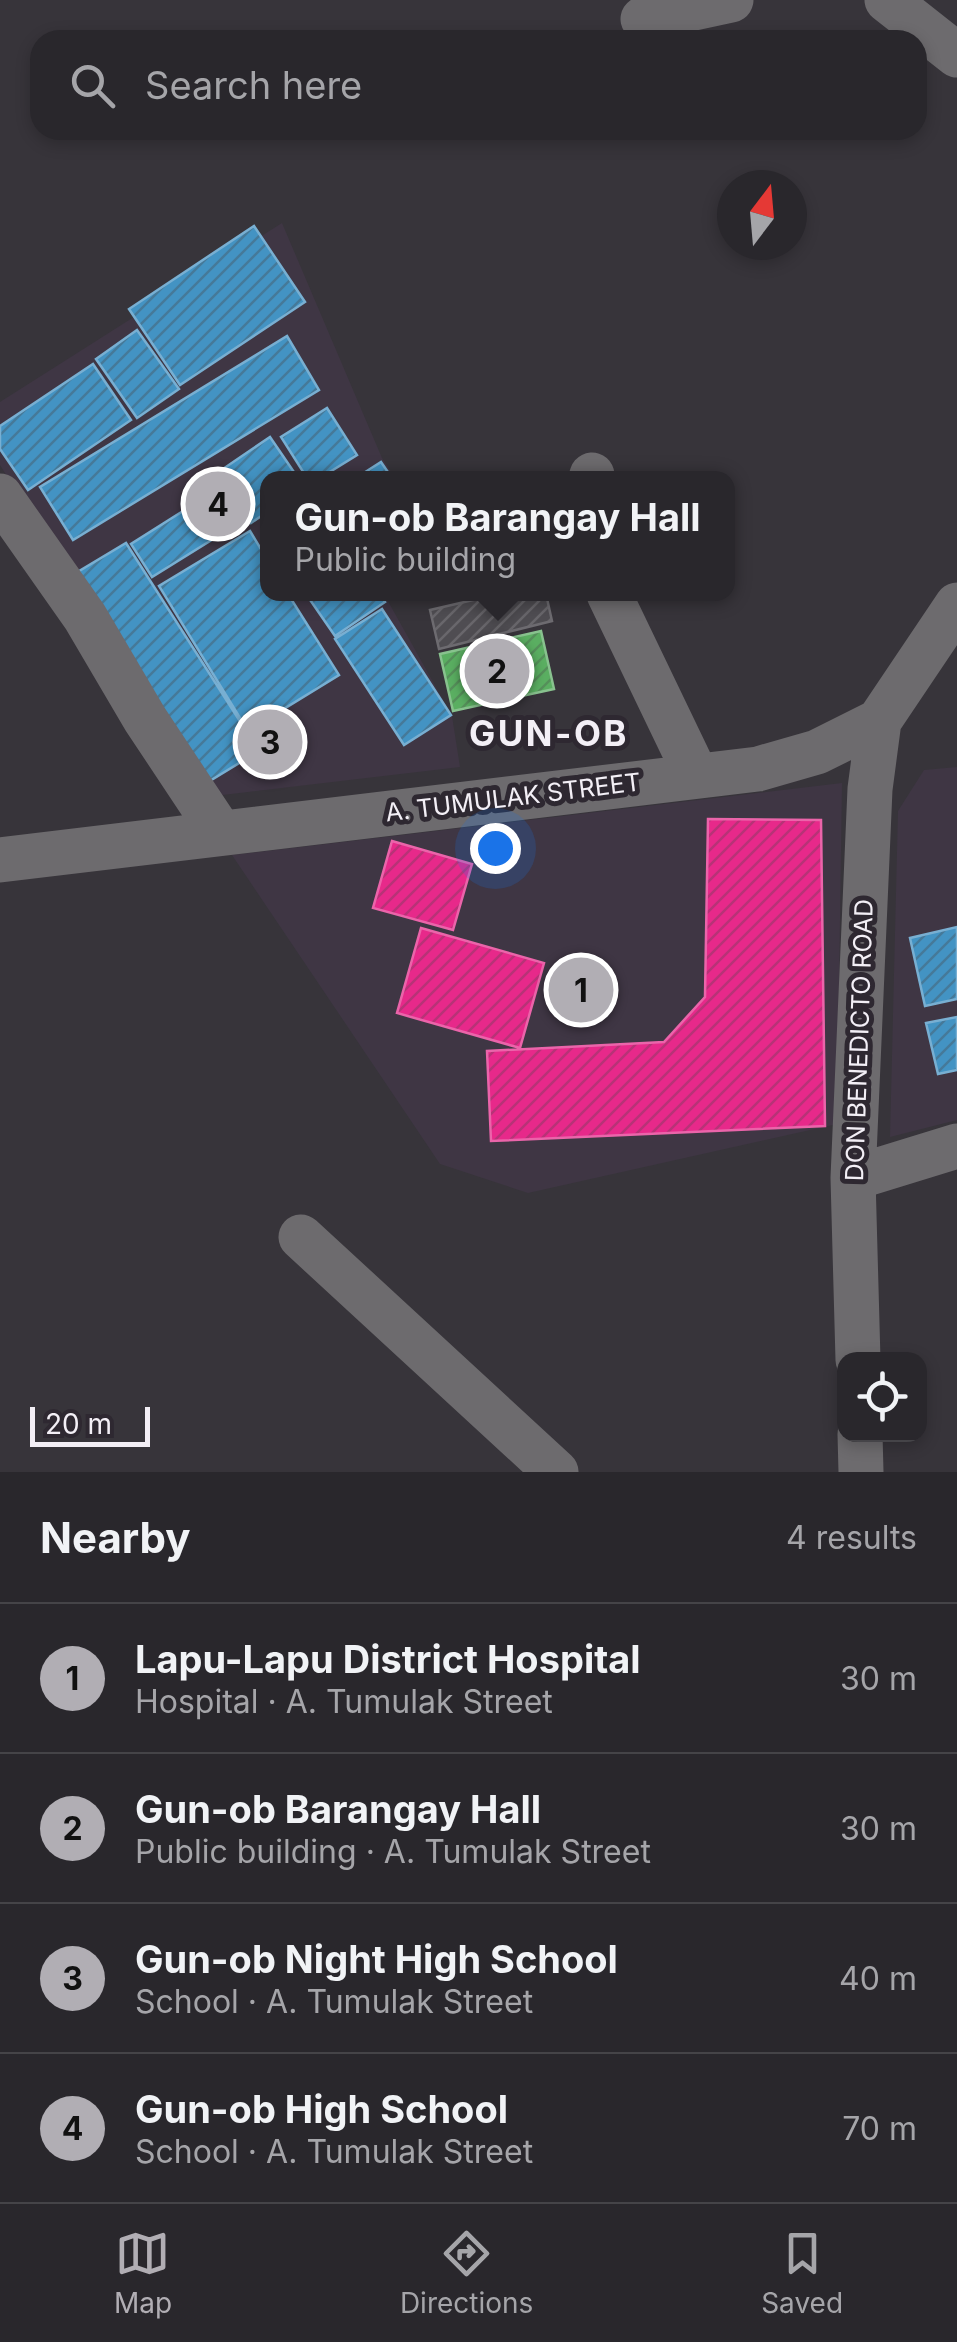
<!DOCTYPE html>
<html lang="en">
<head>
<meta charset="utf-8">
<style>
	body { margin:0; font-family:Inter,sans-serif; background:#312f34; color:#f1f3f6 }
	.controls { position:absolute; right:30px; bottom:30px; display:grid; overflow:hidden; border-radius:20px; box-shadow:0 5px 15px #0003 }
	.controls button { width:90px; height:90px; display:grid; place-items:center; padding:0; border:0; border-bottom:2px solid #454448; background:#29272c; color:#f1f3f6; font:50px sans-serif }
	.compass { position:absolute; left:717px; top:170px; width:90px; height:90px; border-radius:50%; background:#29272c; box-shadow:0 5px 15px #0003; rotate:16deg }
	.scale { position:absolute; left:30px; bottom:25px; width:120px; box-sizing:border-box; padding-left:10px; border:5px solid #f3eff6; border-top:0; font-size:28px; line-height:35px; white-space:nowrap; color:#f3eff6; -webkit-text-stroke:8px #2e2831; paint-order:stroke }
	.you { position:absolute; left:495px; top:848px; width:35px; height:35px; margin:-25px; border:8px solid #fff; border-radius:50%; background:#1a73e8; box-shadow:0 0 0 15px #1a73e833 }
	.badge { display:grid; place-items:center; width:65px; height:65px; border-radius:50%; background:#b1aeb4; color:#111; font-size:32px; font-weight:700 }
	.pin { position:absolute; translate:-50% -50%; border:5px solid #fff; box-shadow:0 2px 10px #0006 }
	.popup { position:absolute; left:260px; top:471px; width:475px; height:130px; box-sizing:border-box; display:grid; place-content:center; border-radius:20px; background:#29272c; filter:drop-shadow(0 2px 8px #0005); font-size:32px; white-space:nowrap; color:#a5a5a9 }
	.popup b { font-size:38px; color:#f1f3f6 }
	.popup::after { content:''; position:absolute; left:50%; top:100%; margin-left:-20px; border:20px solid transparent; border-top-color:#29272c }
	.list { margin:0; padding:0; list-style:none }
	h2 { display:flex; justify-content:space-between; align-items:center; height:130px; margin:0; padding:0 40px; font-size:42px }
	h2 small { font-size:32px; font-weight:400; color:#a5a5a9 }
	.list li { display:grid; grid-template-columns:65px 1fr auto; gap:30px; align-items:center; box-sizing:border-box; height:150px; padding:0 40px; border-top:2px solid #454448 }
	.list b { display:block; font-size:38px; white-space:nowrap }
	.list p { margin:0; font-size:32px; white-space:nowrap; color:#a5a5a9 }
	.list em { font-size:32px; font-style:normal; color:#a5a5a9 }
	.icon { flex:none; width:55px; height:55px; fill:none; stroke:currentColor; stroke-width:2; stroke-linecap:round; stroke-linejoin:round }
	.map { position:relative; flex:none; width:957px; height:1472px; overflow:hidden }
	.search { position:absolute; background:#29272c; box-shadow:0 5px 15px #0003; left:30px; right:30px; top:30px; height:110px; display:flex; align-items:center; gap:25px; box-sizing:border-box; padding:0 35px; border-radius:30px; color:#a5a5a9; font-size:38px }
	.sheet { height:730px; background:#29272c }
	nav { display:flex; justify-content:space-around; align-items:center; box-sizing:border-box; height:140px; border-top:2px solid #454448; background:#29272c; font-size:28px; color:#a5a5a9 }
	nav a { display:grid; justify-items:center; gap:5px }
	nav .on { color:#b1aeb4 }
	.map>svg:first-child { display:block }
	.built { fill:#3f3644 }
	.schools { fill:url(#schools-hatch); stroke:#78afd2; stroke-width:2.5 }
	.health { fill:url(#health-hatch); stroke:#eb64aa; stroke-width:2.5 }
	.public { fill:url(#public-hatch); stroke:#88c28e; stroke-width:2.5 }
	.building { fill:url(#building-hatch); stroke:#6d6b70; stroke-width:2.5 }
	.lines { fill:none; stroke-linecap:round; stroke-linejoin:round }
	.minor { stroke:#6d6b6e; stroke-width:45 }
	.labels { text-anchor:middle; stroke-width:10; stroke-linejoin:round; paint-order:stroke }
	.street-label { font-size:25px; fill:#f3eff6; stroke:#2e2831 }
	.district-label { font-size:35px; font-weight:bold; letter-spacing:2.5px; fill:#f3eff6; stroke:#2e2831 }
</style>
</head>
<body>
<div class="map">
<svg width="957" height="1472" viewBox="0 0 957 1472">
	<defs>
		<pattern id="schools-hatch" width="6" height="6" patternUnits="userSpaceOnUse" patternTransform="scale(2.5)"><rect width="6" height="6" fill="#4393c3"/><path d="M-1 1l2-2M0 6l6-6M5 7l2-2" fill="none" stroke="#457999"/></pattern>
		<pattern id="health-hatch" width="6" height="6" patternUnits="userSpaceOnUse" patternTransform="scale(2.5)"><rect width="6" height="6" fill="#e7298a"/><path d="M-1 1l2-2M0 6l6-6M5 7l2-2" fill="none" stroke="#b83277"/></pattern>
		<pattern id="public-hatch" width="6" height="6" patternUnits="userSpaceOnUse" patternTransform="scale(2.5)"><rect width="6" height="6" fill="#5aae61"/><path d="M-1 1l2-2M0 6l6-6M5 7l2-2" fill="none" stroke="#558f5a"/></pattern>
		<pattern id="building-hatch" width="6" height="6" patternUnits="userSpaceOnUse" patternTransform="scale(2.5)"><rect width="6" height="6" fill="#4f4d52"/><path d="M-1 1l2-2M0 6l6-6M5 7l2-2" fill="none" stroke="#69676c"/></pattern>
	</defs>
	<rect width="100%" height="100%" fill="#37343a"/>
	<path class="built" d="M282,223l100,235 13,20h-128v116h117l68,122 8,51 -254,30 -206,-332v-63z
		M957,767v353l-67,17 8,-326 26,-41z
		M842,783l-5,341 -309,69 -88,-29 -208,-309z"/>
	<path class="schools" d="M254,226l51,76 -125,83 -51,-76z
		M137,330l42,59 -42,29 -41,-59z
		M287,336l32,54 -246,150 -33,-53z
		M93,364l38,56 -103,70 -28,-41v-23z
		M327,408l30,47 -37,23h-13l-26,-41z
		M270,437l28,41h-31v34l-16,11 -34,-50z
		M381,462l11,16h-36z
		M221,487l21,34 -90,56 -21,-33z
		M250,531l17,28v35h21l51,81 -91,56 -89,-145z
		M126,543l133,208 -51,31 -132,-209z
		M306,594h73l6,8 -50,34z
		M382,609l69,106 -47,30 -69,-106z
		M957,927v72l-32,7 -15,-68z
		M957,1017v53l-19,4 -12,-51z"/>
	<path class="health" d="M708,819l113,1 4,306 -334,15 -4,-90 177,-9 41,-45z
		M392,841l80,23 -19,66 -80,-22z
		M421,928l123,35 -24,85 -123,-35z"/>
	<path class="public" d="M541,631l13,58 -101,22 -13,-57z"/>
	<path class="building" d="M499,594h47l6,27 -113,28 -9,-39z"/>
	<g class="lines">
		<path class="minor" d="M887,0l70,55
			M643,19l88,-19
			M591,478l1,-3
			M0,496l85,121 60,102 75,113
			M609,594l87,181
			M0,860l758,-91 59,-17 62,-31 78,-116
			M853,1178l104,-32
			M301,1237l255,235
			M858,1360l-5,-182 17,-389 9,-68
			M860,1434l1,38"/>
	</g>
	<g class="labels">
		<g class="street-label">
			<text transform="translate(513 797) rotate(-7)" y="9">A. TUMULAK STREET</text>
			<text transform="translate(859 1040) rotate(-88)" y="9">DON BENEDICTO ROAD</text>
		</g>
		<g class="district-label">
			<text x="549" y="746">GUN-OB</text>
		</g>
	</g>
</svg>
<div class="controls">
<button><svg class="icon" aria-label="locate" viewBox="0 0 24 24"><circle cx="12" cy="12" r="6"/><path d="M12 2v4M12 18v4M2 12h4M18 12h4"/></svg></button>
</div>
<svg class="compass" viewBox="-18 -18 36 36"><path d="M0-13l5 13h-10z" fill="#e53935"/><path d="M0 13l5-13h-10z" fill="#a5a5a9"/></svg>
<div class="scale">20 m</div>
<div class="you"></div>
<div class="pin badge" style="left:581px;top:990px">1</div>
<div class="pin badge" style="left:497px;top:671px">2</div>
<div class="popup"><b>Gun-ob Barangay Hall</b>Public building</div>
<div class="pin badge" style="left:270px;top:742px">3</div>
<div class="pin badge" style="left:218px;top:504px">4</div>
<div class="search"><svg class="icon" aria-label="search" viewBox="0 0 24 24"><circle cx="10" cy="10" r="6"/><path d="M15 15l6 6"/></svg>Search here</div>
</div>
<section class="sheet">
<h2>Nearby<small>4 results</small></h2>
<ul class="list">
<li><span class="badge">1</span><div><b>Lapu-Lapu District Hospital</b><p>Hospital · A. Tumulak Street</p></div><em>30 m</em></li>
<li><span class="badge">2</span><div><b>Gun-ob Barangay Hall</b><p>Public building · A. Tumulak Street</p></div><em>30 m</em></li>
<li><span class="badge">3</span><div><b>Gun-ob Night High School</b><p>School · A. Tumulak Street</p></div><em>40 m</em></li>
<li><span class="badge">4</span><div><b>Gun-ob High School</b><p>School · A. Tumulak Street</p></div><em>70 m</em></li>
</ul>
</section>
<nav>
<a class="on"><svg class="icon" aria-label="map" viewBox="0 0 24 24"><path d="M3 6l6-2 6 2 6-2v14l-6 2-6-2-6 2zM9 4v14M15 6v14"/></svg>Map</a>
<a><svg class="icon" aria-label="directions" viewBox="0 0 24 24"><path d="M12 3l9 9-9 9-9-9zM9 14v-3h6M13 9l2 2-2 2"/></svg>Directions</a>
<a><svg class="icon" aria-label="saved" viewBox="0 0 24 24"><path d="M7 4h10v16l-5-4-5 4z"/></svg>Saved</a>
</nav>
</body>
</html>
